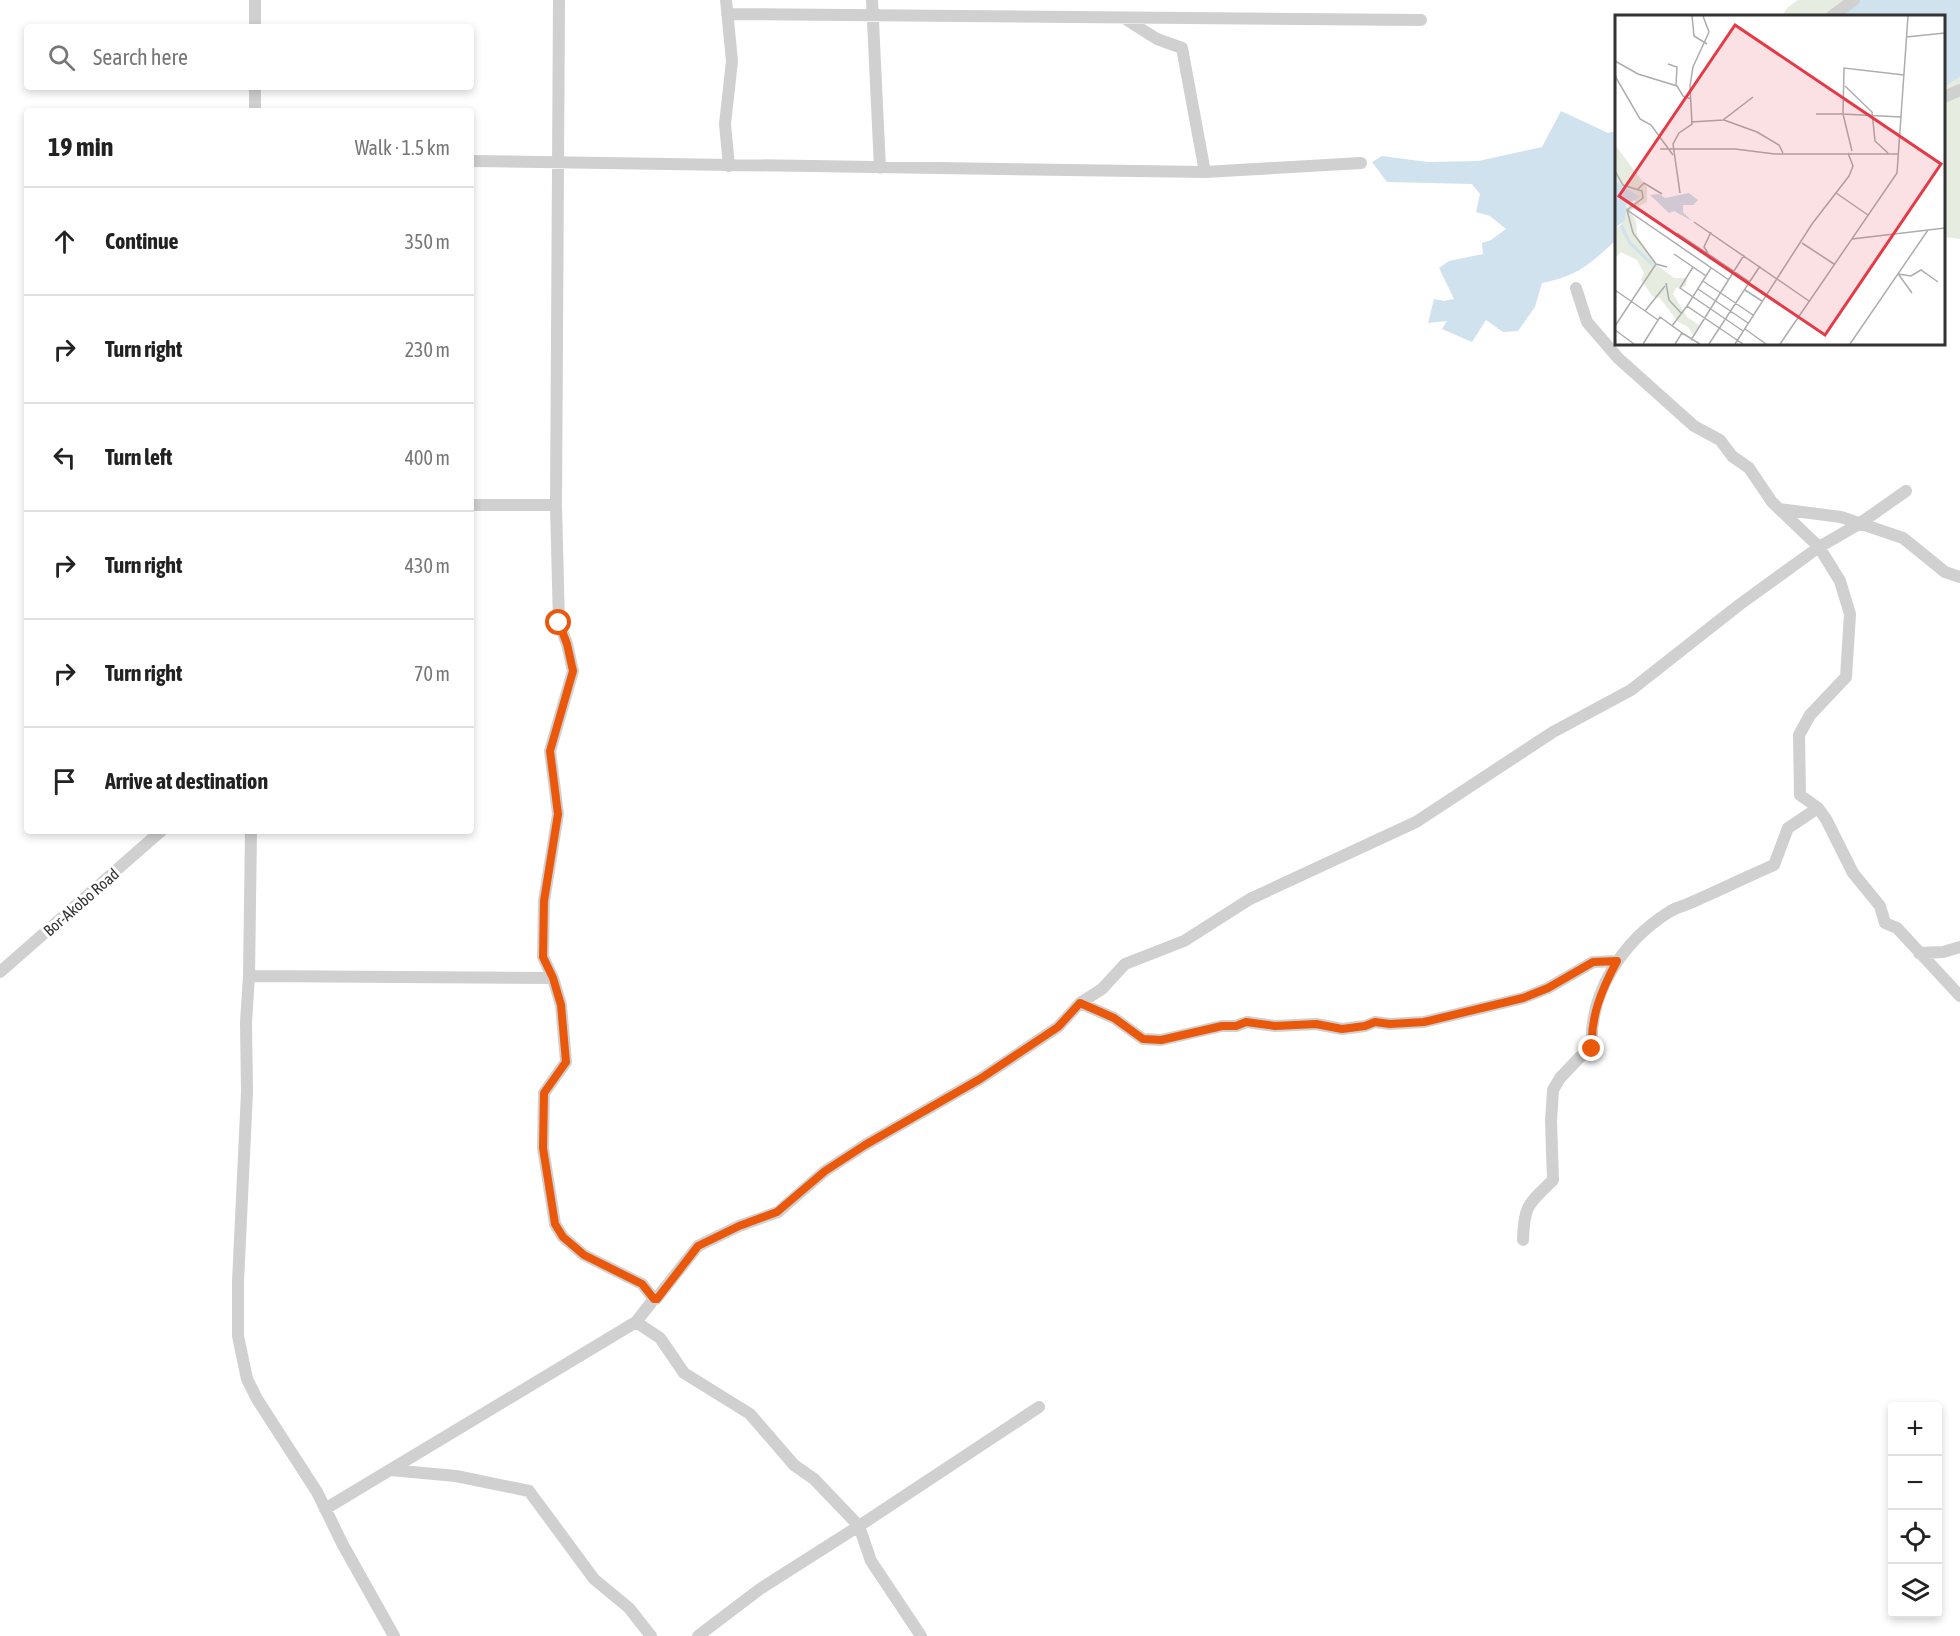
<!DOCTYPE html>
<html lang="en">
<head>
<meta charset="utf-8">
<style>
	body { margin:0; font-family:"Asap Condensed",sans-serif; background:#f2f2f2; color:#222 }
	.controls { position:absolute; right:18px; bottom:18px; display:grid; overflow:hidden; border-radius:6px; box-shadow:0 3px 9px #0003 }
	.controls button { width:54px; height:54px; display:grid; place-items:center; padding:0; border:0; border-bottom:2px solid #e0e0e0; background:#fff; color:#222; font:30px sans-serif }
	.stop { position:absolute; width:18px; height:18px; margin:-14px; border:4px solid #ea580c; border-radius:50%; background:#fff }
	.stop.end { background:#ea580c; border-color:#fff; box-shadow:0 2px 6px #0008 }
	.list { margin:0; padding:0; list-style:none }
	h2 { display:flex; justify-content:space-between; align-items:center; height:78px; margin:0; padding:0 24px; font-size:26px }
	h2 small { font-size:20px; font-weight:400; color:#767676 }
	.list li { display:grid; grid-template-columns:39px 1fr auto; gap:18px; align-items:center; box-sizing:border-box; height:108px; padding:0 24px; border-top:2px solid #e0e0e0 }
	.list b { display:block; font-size:22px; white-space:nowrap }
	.list em { font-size:20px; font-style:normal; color:#767676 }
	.icon { flex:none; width:33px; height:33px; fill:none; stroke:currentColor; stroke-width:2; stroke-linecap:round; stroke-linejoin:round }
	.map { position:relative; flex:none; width:1960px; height:1636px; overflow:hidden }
	.search { position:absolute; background:#fff; box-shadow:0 3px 9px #0003; left:24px; top:24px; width:450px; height:66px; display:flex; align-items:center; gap:15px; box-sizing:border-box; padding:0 21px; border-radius:6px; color:#767676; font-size:22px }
	.panel { position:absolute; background:#fff; box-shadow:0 3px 9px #0003; left:24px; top:108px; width:450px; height:726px; border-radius:6px }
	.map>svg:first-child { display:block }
	.green { fill:#e6ecdf }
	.water { fill:#cfe2ee }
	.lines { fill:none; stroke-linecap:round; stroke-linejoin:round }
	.minor { stroke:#d0d0d0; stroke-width:12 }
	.route { stroke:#ea580c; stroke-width:8 }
	.labels { text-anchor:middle; stroke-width:6; stroke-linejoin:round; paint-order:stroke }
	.street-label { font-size:16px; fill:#333; stroke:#fff }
	.inset-river { fill:none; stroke:#cfe2ee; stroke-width:3 }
	.inset-road { fill:none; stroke:#adadad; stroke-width:1.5 }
	.view { fill:#e63946; fill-opacity:0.15; stroke:#e63946; stroke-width:3 }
	.inset-edge { fill:none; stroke:#333; stroke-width:3 }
</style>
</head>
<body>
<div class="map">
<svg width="1960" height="1636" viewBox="0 0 1960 1636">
	<rect width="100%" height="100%" fill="#fff"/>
	<path class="green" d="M1798,0h57l-13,16h-60l5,-8z
		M1960,77v162l-16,-2v-150z"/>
	<path class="water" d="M1855,0h105v77l-16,10v-71h-102z
		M1561,111l47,22 8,-2v109c-26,24 -38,36 -74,43l-7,24 -17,24 -15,1 -17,-12 -14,22 -30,-13 5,-8 -19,2 6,-24 10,2 10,-2 -15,-31 10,-7 34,-7 -1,-11 9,-3 15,-11 -16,-13 -14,-4 4,-18 -8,-10 -85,-2 -15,-20 10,-6 46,6 50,-1 64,-14z"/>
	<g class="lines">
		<path class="minor" d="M255,0v27
			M559,0l-3,505 3,118 8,21 6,27 -23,80 8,63 -14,87 -1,56 10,21 8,27 5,57 -22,31 -1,55 12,76 8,13 21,18 58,29 12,15
			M726,0l6,61 -7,63 4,42
			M872,0l8,168
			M727,14l694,6
			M1832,16l22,-16
			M1127,20l30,19 25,9 23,124
			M255,87v24
			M1944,97l16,-7
			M471,161l734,11 156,-9
			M1576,288l11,34 31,36 76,68 26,14 12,16 17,12 23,34 47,45 21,34 10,33 -4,63 -36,38 -11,20 1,60 18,13 8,11 27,54 27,33 5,17 12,5 63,68
			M471,505h85
			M1779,509l62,8 62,21 42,34 15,5
			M251,831l-2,145 -3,46 1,70 -9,190v54l9,43 10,20 60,93 26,53 51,91
			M1919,953l24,-1 17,-5
			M0,972l161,-141
			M249,976l304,2
			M1080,1003l34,15 29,21 18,1 61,-14h14l11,-4 28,4 41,-2 26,5 23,-3 10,-4 15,2 34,-2 99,-24 25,-10 45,-26 24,-1
			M1523,1240c1,-36 6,-36 30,-60l-2,-59 2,-31 7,-12 20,-21 12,-8c-4,-56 31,-108 77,-137 6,-4 14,-6 21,-9 28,-12 56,-26 84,-38l14,-37 30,-20
			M636,1322l24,16 24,35 66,41 44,51 20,14 45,47 180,-119
			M390,1470l66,6 73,15 65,88 35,29 22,28
			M325,1509l311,-187 18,-23h2l42,-53 41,-20 39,-14 47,-41 40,-26 115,-66 78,-52 22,-24 22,-14 23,-25 59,-23 66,-42 166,-77 137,-90 78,-42 108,-85 80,-58 40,-23 47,-33
			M698,1636l62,-47 99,-63 12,35 50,75"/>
	</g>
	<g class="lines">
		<path class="route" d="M559,623l8,21 6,27 -23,80 8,63 -14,87 -1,56 10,21 8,27 5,57 -22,31 -1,55 12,76 8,13 21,18 58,29 12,15h3l41,-53 41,-20 38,-14 48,-41 40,-26 115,-66 78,-52 22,-24 34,15 29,21 18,1 61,-14h14l10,-4 29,4 41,-2 26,5 23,-3 10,-4 15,2 34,-2 99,-24 25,-10 45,-26 24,-1c-15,28 -27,56 -25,88"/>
	</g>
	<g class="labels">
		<g class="street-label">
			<text transform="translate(81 902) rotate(-41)" y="6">Bor-Akobo Road</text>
		</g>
	</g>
	<g transform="translate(1615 15)">
		<rect width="330" height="330" fill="#fff"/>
		<path d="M0,130l32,42v15l-17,9 6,10 1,15 21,30 16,12h13l-1,8 -10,2 -3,6 14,23 12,8 -6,10 -5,-8 -10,-5 -18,-24 -7,-1 -12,-17 3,-7 -7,-13 -16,-8 -6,6v-30l6,-3 5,-20 10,-3 -21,-21z" fill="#e6ecdf"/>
		<path d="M0,166l25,16 -14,8 -1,15 -10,8zM74,178l9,7 -5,5h-10v7l9,9 -18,-10 -5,2 -19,-18 9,-1 6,4z" fill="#cfe2ee"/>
		<path class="inset-river" d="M6,210l9,18 23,22"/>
		<path class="inset-road" d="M77,1l2,20 13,8M291,22l39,-4M0,46l23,13 39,12 6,10 8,3M53,49l9,3 -1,18M0,61l25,43 11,6 22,30M230,71l27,26 3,29 13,12M201,99h27l9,37M286,102l-58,-3 1,-46 60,7M109,105l33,12 22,13 4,8M76,107l32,-2 30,-23M45,134h75l40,5h123M0,156l8,14 19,6 1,7 -16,12M23,174l6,-6 18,11M65,178l-7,-49 6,-11 13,-9 -2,-38 3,-19 16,-35 -6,-16M221,178l32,22M79,207l115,79M62,218l73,49M237,224l93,-11M187,228l32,21M93,238l-4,-6 7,-15M59,239l32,22M52,252l-11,-3 -23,-31 -6,-23 102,70M78,252l-13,21 63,43M96,253l-24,38 56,38M283,259l13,2 10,-6 17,12M284,260l13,18M88,266l50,34M51,268l3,17 13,14M83,274l50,34M0,275l43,30M130,275l17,11M30,296l20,-25M0,311l41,-62M57,311l15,-20M130,314l21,15M0,315l19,14M67,318l18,11M76,325l53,-85M28,329l17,-27 22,16 -7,11M94,329l51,-78M120,329l77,-120 37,-48 4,-10 -5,-13M165,329l117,-171 11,-157M235,329l78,-114"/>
		<path class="view" d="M120,10l206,139 -116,171 -206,-139z"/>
		<rect width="330" height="330" class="inset-edge"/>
	</g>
</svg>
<div class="controls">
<button>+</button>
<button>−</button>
<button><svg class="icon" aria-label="locate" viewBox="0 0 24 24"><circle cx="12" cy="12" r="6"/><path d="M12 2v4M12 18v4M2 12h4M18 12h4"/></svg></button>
<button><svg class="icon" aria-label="layers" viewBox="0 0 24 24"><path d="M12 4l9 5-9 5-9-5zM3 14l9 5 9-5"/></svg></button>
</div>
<div class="stop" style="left:559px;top:623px"></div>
<div class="stop end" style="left:1592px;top:1049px"></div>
<div class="search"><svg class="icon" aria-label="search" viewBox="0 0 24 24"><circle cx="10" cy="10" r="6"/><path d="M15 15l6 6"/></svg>Search here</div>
<section class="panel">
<h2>19 min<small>Walk · 1.5 km</small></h2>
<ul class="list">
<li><svg class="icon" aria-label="ahead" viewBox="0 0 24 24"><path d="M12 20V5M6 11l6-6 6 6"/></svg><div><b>Continue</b></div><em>350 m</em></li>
<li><svg class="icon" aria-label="right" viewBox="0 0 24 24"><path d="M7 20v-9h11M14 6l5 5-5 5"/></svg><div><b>Turn right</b></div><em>230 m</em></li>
<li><svg class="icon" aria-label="left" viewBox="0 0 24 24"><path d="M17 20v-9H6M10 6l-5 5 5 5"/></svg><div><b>Turn left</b></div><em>400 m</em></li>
<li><svg class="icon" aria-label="right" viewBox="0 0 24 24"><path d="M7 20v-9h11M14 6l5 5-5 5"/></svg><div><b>Turn right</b></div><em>430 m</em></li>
<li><svg class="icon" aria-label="right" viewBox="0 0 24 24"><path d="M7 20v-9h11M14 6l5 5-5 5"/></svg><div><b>Turn right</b></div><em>70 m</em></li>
<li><svg class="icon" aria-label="arrive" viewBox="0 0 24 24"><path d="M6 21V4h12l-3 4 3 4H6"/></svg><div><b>Arrive at destination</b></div></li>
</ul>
</section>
</div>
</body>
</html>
